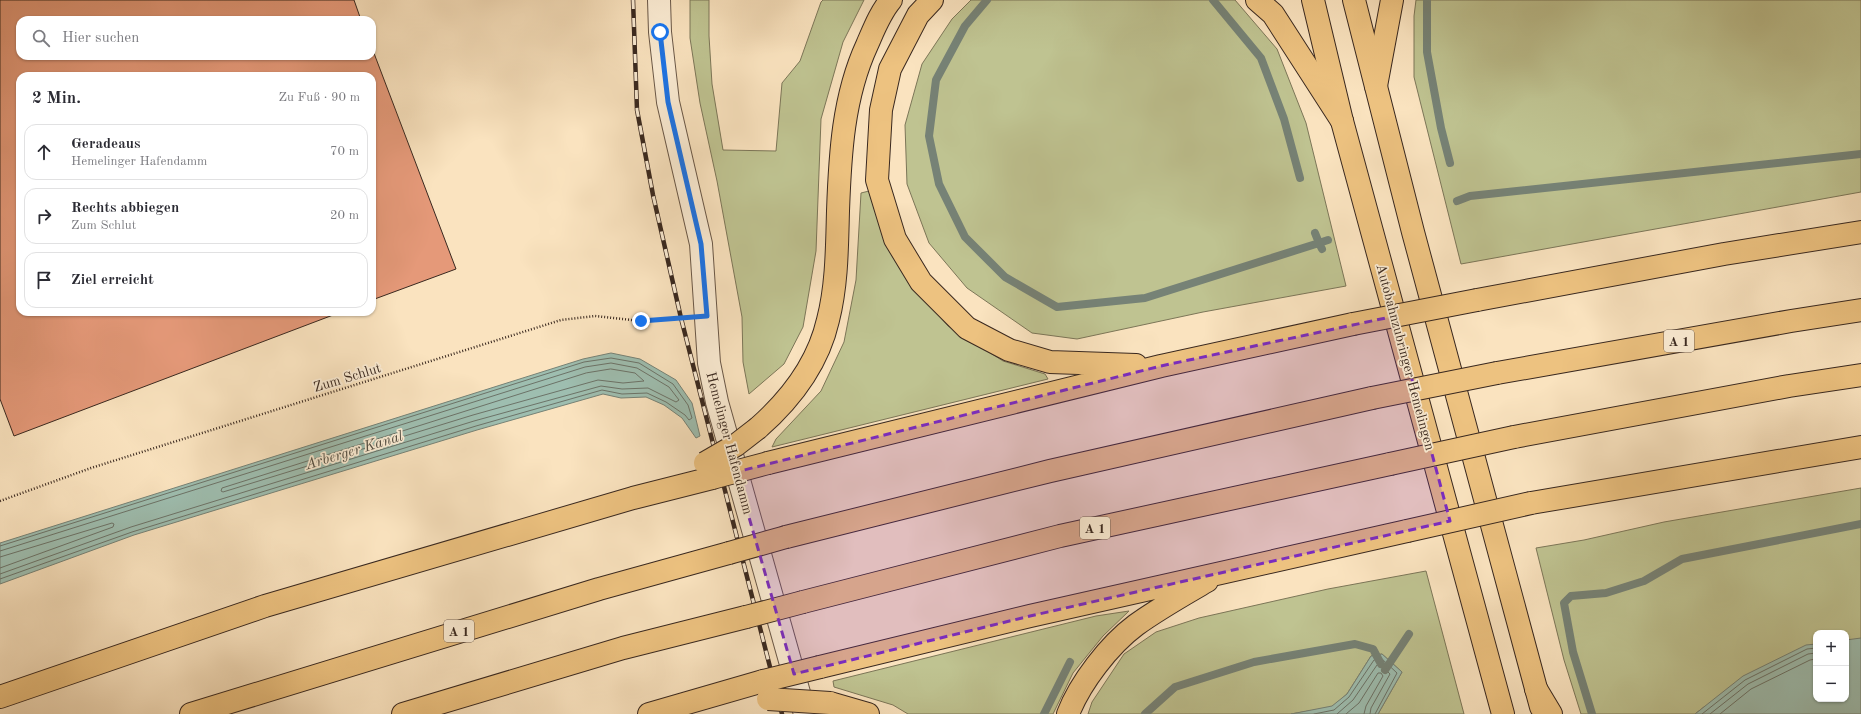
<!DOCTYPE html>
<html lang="de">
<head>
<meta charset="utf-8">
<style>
	body { margin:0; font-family:"Old Standard TT",serif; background:#f7f7f7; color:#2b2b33 }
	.controls { position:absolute; right:12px; bottom:12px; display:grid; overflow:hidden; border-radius:8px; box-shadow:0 1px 3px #0004 }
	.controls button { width:36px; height:36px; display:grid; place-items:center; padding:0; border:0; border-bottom:1px solid #e1e1e2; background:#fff; color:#2b2b33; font:20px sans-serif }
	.stop { position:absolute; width:12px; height:12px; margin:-9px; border:3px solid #1a73e8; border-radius:50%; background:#fff }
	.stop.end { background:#1a73e8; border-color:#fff; box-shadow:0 1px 4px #0008 }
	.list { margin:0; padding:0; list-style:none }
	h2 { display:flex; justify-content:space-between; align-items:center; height:52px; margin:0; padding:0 16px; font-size:17px }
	h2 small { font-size:13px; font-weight:400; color:#7c7c81 }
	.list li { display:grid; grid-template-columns:26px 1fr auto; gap:12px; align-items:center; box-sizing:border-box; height:56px; margin:0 8px 8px; padding:0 8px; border:1px solid #e1e1e2; border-radius:12px }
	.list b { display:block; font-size:15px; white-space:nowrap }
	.list p { margin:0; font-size:13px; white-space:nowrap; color:#7c7c81 }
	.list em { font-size:13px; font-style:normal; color:#7c7c81 }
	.icon { flex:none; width:22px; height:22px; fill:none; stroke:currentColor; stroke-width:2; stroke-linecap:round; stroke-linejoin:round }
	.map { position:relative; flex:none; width:1861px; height:714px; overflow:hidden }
	.search { position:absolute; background:#fff; box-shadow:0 1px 3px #0004; left:16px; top:16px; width:360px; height:44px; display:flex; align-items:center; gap:10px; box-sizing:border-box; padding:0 14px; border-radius:12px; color:#7c7c81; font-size:15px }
	.panel { position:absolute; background:#fff; box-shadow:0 1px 3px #0004; left:16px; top:72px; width:360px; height:244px; border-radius:12px }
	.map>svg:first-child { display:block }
	.green { fill:#bfc391; stroke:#7c7658; fill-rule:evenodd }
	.water { fill:#9ebeb0; stroke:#768276 }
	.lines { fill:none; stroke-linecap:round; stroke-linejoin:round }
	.shore { stroke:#6c7368; stroke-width:1 }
	.stream { stroke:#768276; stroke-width:8 }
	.building { fill:#e59979; stroke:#39281f }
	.tertiary-casing { stroke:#695747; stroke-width:24 }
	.trunk-casing { stroke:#39281f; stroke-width:24 }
	.motorway-casing { stroke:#39281f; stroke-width:24 }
	.path { stroke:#39281f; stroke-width:2.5; stroke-dasharray:1 2; stroke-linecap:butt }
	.tertiary { stroke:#fcedd5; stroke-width:22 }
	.trunk { stroke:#edc280; stroke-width:22 }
	.motorway { stroke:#edc280; stroke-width:22 }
	.rail-casing { stroke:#39281f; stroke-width:4.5 }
	.rail { stroke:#fcedd5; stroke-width:3; stroke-dasharray:9; stroke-linecap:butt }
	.motorway-bridge-casing { stroke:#39281f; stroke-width:24; stroke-linecap:butt }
	.motorway-bridge { stroke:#edc280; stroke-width:22 }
	.route { stroke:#1a73e8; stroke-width:5 }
	.marked { fill:#7b2cbf; fill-opacity:0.2; stroke:#7b2cbf; stroke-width:3; stroke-dasharray:8 5; stroke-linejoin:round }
	.labels { text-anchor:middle; stroke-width:3.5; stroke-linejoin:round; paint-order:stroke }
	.shield { fill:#fcedd5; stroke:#746356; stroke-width:1 }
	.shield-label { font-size:13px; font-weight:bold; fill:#39281f }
	.street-label { font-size:14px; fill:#39281f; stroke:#fcedd5 }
	.water-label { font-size:15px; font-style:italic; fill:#524e43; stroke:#fcedd5 }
</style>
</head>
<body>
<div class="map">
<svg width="1861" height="714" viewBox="0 0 1861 714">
	<rect width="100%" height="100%" fill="#fae3bf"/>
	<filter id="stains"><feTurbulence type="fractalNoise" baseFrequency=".005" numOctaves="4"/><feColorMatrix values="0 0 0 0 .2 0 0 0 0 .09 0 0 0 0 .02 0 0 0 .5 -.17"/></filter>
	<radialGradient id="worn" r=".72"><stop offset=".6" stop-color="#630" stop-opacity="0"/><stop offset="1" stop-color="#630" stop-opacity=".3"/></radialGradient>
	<path class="green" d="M690,0h19v36l3,48 11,66 53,1 6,-68 18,-22 21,-59 2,-2h41l-21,42 -22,77 -5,132 -13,76 -19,37 -35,30 -6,-32 -1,-45 -25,-136 -17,-78 -10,-65z
		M971,0h264l42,49 29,74 40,163 -143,26 -126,27 -45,-6 -65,-45 -38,-45 -22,-59 -2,-59 17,-61 30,-45z
		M1416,0h445v192l-400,72 -47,-187v-61z
		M869,191l16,52 22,36 41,47 55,35 42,13 3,5 -276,68 4,-8 45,-48 23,-49 12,-62 5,-87z
		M1861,488v226h-136l-21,-7 -9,7h-114l-17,-54 -28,-112 48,-8 80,-18zM1816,633h30v66h-30z
		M1426,571l38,143h-86l24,-42 -20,-18 -11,2 -24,38 -15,13 -41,7h-203l4,-12 32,-48 32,-22 43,-14 129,-29z
		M1129,611l-26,25 -30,37 -20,41h-145l-15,-9 -59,-18 -1,-6 263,-65z"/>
	<path class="water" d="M611,353l29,6 36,21 16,23 8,33 -4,2 -14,-20 -18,-13 -18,-8 -25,1 -18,-4 -126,36 -343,105 -134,49v-41l583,-184z
		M1861,638v76h-166l48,-38 63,-31 10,-1v55h30v-59z
		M1382,654l20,18 -24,42h-87l41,-8 15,-12 24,-38z"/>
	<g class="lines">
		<path class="shore" d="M611,369l24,4 9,8 -21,2 -25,-3 -125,35 -250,77 -2,-1 1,-3 364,-115z
			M0,546l584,-184 27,-4 28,5 34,21 15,21 4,13 -3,2 -4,-5 -19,-13 -19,-9 -25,1 -20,-4 -126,36 -344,106 -132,47
			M0,551l585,-184 26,-4 26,5 32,19 10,13 -3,2 -28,-14 -26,1 -21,-3 -127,35 -343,106 -131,47
			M0,557l112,-34 2,1 -1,3 -113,41
			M1314,714l20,-4 15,-13 25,-37 7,-2 16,15 -22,41
			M1337,714l16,-14 24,-35 3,-1 10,10 -19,34 -1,6
			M1346,714l13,-11 19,-30h3l2,3 -17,30 -2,8
			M1702,714l43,-34 62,-31 9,-1
			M1710,714l38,-30 60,-30 8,-1
			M1720,714l31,-25 59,-29 6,-1"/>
		<path class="stream" d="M987,0l-22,26 -29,54 -7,56 10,48 26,53 40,40 52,30 88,-9 174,-55 -4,-10
			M1213,0l48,58 23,61 16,59
			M1427,0v52l14,76 9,35
			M1457,201l13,-5 391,-42
			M1322,249l-3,-6 9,-3
			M1385,670l24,-36
			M1044,714l26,-52
			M1145,714l30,-27 79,-25 101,-18 18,5 8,15
			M1592,714l-19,-62 -9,-49 7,-7 35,-3 38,-12 38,-22 179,-35"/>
	</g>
	<path class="building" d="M0,0h354l7,20h-341v36h352v-8l84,221 -84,31v-224h-352v236h321l-327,124 -14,-37z"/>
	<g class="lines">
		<defs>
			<path id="tertiary" d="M659,0l1,32 8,70 33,142 8,119 8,39 88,312"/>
			<path id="trunk" d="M1313,0l29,121 161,593
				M1354,0l59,232 128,475"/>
			<path id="motorway" d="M932,0l-14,15 -28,54 -9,41 -4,70 18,59 26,43 46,46 42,22 41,12 86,3
				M1257,0l16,14 69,107
				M1376,86l16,-86
				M1477,300l247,-46 137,-22
				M1497,373l294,-52 70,-11
				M758,428c33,-29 60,-64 70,-108 9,-35 9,-73 10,-109 2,-56 5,-114 29,-166 7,-16 13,-32 24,-45
				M1514,437l275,-51 72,-11
				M768,463l393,-97 192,-42
				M1531,503l330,-56
				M786,537l264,-66 322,-73
				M803,602l257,-66 330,-72
				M820,667l210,-51 377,-85
				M1536,689l15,25
				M0,697l265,-91 368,-108 79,-20
				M830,703l38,11
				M191,714l408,-125 130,-36
				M403,714l220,-66 123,-31
				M649,714l114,-33
				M1068,714c12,-31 41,-69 68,-89 22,-16 47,-30 71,-44"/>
		</defs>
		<use href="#tertiary" class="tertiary-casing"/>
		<use href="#trunk" class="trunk-casing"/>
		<use href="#motorway" class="motorway-casing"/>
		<path class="path" d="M0,501l91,-33 470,-148 34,-4 46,5 40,-3"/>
		<use href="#tertiary" class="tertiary"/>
		<use href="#trunk" class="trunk"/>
		<use href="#motorway" class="motorway"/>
		<defs>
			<path id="rail" d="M633,0l4,110 16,85 28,123 101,396"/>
		</defs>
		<use href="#rail" class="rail-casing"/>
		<use href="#rail" class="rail"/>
		<defs>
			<path id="motorway-bridge" d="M1353,324l124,-24
				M1372,398l125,-25
				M705,463l31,-18 22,-17
				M1390,464l124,-27
				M712,478l56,-15
				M1407,531l124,-28
				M729,553l57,-16
				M746,617l57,-15
				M763,681l57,-14
				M768,699l62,4"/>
		</defs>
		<use href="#motorway-bridge" class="motorway-bridge-casing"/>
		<use href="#motorway-bridge" class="motorway-bridge"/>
	</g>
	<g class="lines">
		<path class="route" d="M641,321l66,-5 -6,-72 -33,-142 -8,-70"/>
	</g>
	<path class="marked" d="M1395,316l55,205 -420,95 -236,58 -58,-202 425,-106z"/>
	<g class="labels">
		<g class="shield">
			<rect x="1664" y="330" width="30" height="22" rx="3"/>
			<rect x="1080" y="517" width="30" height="22" rx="3"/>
			<rect x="444" y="620" width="30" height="22" rx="3"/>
		</g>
		<g class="shield-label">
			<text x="1679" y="346">A 1</text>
			<text x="1095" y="533">A 1</text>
			<text x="459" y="636">A 1</text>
		</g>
		<g class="street-label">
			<text transform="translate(1406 357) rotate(75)" y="5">Autobahnzubringer Hemelingen</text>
			<text transform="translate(347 377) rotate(-17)" y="5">Zum Schlut</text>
			<text transform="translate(730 443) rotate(75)" y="5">Hemelinger Hafendamm</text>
		</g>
		<g class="water-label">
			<text transform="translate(354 450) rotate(-17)" y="5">Arberger Kanal</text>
		</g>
	</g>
	<rect width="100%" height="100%" filter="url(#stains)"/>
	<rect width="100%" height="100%" fill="url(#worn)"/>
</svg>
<div class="controls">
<button>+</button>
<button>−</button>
</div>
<div class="stop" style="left:660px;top:32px"></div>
<div class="stop end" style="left:641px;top:321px"></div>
<div class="search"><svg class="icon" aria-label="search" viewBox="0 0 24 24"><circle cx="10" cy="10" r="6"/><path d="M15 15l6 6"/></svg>Hier suchen</div>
<section class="panel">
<h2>2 Min.<small>Zu Fuß · 90 m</small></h2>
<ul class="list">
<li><svg class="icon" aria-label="ahead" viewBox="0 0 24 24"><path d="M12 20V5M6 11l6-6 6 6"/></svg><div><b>Geradeaus</b><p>Hemelinger Hafendamm</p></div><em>70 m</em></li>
<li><svg class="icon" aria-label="right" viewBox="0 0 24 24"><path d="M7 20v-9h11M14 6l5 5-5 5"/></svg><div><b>Rechts abbiegen</b><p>Zum Schlut</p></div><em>20 m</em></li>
<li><svg class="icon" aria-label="arrive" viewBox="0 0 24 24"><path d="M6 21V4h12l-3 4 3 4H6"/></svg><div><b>Ziel erreicht</b></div></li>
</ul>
</section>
</div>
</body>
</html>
